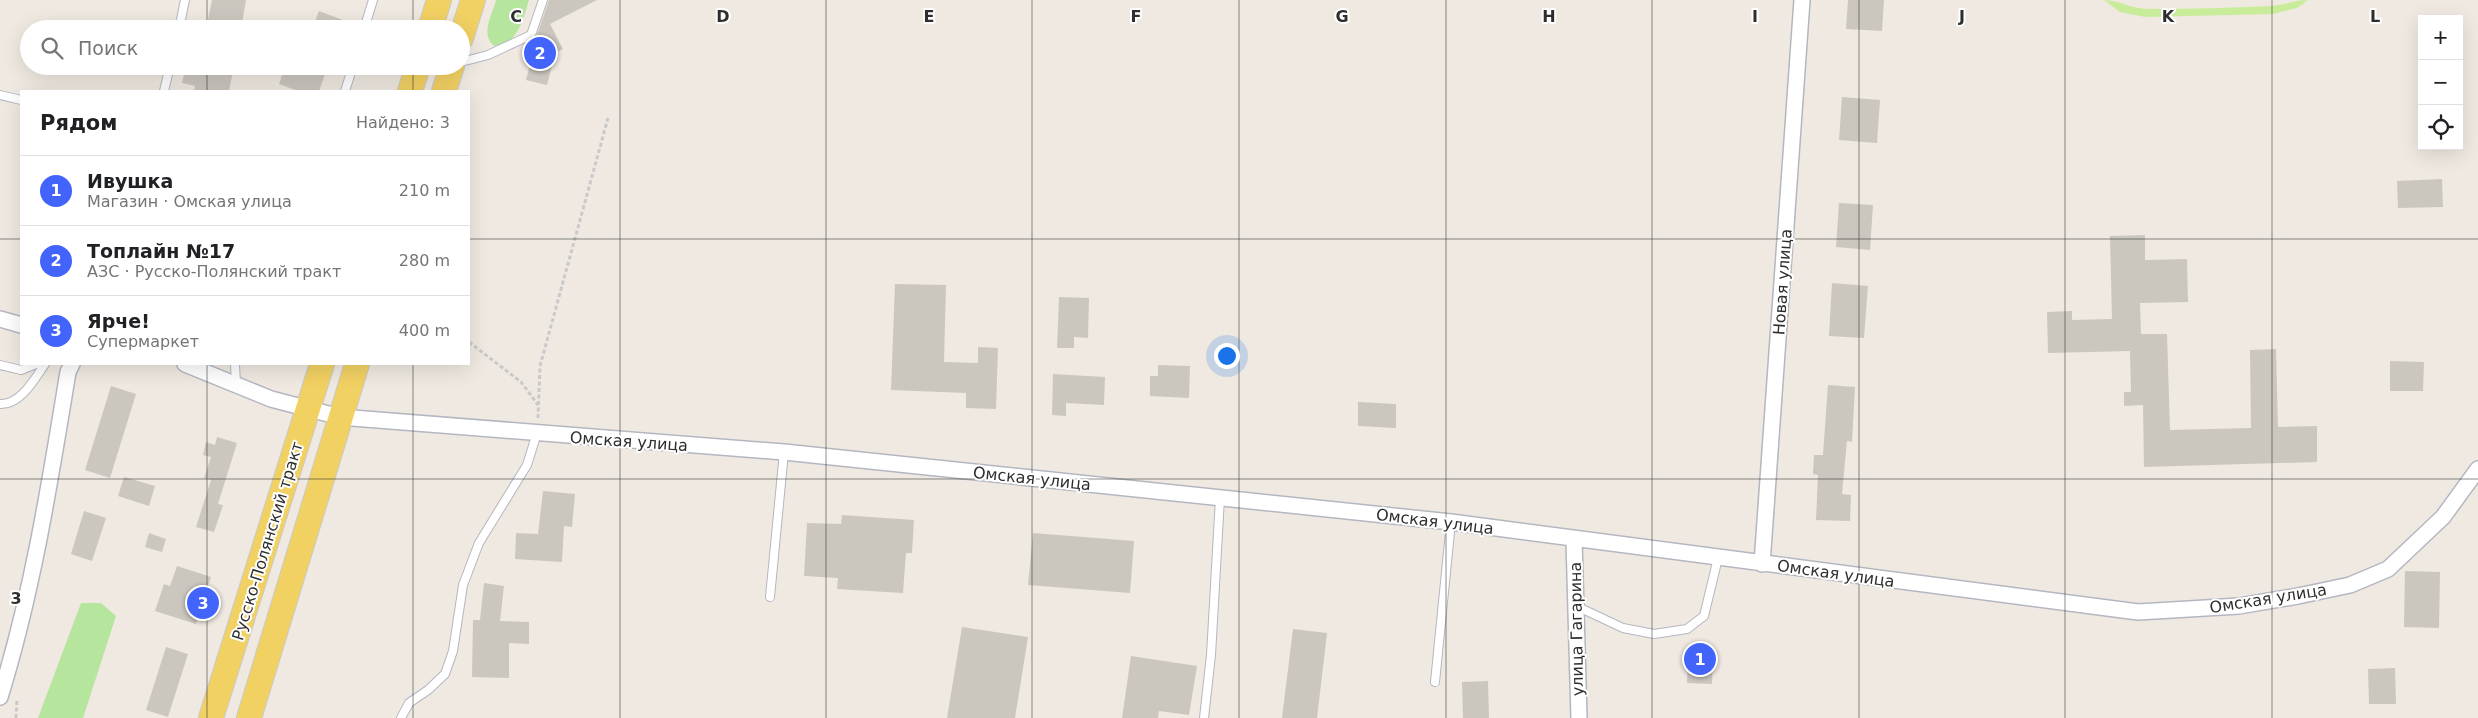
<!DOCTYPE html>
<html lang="ru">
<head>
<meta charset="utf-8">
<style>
	body { margin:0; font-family:"DejaVu Sans",sans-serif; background:#f2f2f2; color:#202124 }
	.controls { position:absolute; right:15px; top:15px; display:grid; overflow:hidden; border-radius:0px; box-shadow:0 5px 20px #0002 }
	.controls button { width:45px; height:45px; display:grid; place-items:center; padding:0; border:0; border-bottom:1px solid #e0e0e0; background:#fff; color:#202124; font:25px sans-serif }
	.you { position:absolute; left:1226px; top:355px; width:18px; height:18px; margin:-12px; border:4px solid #fff; border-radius:50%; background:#1a73e8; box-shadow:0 0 0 8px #1a73e833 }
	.badge { display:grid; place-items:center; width:32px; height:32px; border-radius:50%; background:#4264fb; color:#fff; font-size:16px; font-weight:700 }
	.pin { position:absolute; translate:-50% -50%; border:2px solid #fff; box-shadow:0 1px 5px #0006 }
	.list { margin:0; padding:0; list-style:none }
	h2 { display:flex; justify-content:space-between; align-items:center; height:65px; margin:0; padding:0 20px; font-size:21px }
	h2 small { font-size:16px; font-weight:400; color:#757577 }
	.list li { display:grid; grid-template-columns:32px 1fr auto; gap:15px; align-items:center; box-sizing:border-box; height:70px; padding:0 20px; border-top:1px solid #e0e0e0 }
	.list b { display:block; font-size:19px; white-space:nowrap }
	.list p { margin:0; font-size:16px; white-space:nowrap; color:#757577 }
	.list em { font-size:16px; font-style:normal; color:#757577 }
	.icon { flex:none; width:28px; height:28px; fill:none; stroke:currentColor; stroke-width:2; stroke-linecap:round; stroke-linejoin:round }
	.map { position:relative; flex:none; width:2478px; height:718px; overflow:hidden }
	.search { position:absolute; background:#fff; box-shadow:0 5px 20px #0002; left:20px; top:20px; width:450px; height:55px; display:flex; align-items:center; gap:12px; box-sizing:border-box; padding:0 18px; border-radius:28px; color:#757577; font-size:19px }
	.panel { position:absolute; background:#fff; box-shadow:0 5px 20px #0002; left:20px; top:90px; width:450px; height:275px; border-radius:0px }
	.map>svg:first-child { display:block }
	.green { fill:#b6e59e }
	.pitch { fill:#c9ec9a }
	.building { fill:#cbc7bf }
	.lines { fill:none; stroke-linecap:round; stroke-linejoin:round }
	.lane-casing { stroke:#b4b7c1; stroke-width:10 }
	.street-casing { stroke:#b4b7c1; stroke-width:18 }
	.primary-casing { stroke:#c9c9c9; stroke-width:26 }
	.path { stroke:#c9c9c9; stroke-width:3; stroke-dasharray:4 2.5; stroke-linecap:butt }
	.lane { stroke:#fff; stroke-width:8 }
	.street { stroke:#fff; stroke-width:15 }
	.primary { stroke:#f2d163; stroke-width:24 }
	.grid { fill:none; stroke:#2e2e2e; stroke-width:1; stroke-opacity:0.55 }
	.labels { text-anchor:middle; stroke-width:4; stroke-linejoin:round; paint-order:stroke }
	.street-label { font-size:16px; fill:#2e2e2e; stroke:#fff }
	.grid-label { font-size:16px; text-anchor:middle; font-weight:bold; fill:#2e2e2e; stroke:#fff; stroke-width:4; stroke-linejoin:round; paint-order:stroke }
</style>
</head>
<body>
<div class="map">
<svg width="2478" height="718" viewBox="0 0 2478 718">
	<rect width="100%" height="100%" fill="#efe9e1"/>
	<path class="green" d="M496,0h33c-6,19 -11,45 -35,46 -14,-12 -2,-30 2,-46z
		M81,603h20l15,13 -33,102h-45z"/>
	<path class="pitch" d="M2104,0c15,0 27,9 44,9 41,0 82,-1 123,-3 13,-1 24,-6 37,-6l-11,8 -24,6 -128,3 -25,-5z"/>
	<path class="building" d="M212,0h34l-5,29h-35z
		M549,0h48l-47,24 13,25 -8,4 -8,32 -21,-5 5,-19 3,1 6,-21 -3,-6z
		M1848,0h36l-2,31 -36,-2z
		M319,11l40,15v3h-47z
		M186,66h48l-5,25h-35l1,-5 -13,-3z
		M285,66h43l-9,25h-21l-19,-7z
		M1842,97l38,3 -3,43 -38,-3z
		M2442,179l1,28 -45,1 -1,-27z
		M1839,203l34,2 -3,45 -34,-3z
		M2145,235v25l42,-1 1,43 -48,1 1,31h26l3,96 81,-2 -1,-78 26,-1 2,78 39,-1v36l-173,5 -1,-62 -19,1v-14h7l-1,-41 -82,2 -1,-41 25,-1v9l40,-1 -2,-83z
		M1832,283l36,3 -4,52 -35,-2z
		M895,284l51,1 -2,77 34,1v-16l20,1 -2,61 -30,-1v-15l-75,-3z
		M1059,297l30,1 -1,40 -14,-1v11h-17z
		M2390,361l34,1 -1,29h-33z
		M1158,365l32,1 -1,32 -39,-2v-20h8z
		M1053,374l52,3 -1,28 -38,-2v13l-14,-1z
		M1828,385l27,2 -3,55 -5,-1 -5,53 9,1 -1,26 -34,-1 2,-45 -5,-1 1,-19h9z
		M111,386l25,8 -26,84 -25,-8z
		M1358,402l38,2v24l-38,-2z
		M217,437l20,6 -19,61 5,1 -9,27 -18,-5 15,-47 -7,-2 7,-21 -8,-2 3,-13 9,3z
		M124,477l31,9 -6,20 -31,-10z
		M543,491l32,3 -3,33 -8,-1 -2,36 -47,-3 1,-26 22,1z
		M84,511l22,7 -14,43 -21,-7z
		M842,515l72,5 -2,33h-6l-3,40 -66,-4 1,-11 -34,-2 3,-53 34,1z
		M149,533l17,6 -4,13 -17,-5z
		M1033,533l101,8 -4,52 -102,-8z
		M177,566l34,11 -15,47 -41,-13 9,-27 6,2z
		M2405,571l35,1 -1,56 -35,-1z
		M484,583l20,3 -4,35 29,1v22l-20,-1v35l-37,-1 1,-57h7z
		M962,627l66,10 -13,81h-68z
		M1293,629l34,4 -10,85h-35z
		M166,647l22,7 -20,63 -22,-7z
		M1688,654h25l-1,30 -25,-1z
		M1131,656l66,10 -8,49 -30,-4 -1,7h-36z
		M2395,668l1,36h-27l-1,-35z
		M1488,681l1,37h-26l-1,-36z"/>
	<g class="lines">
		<defs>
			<path id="lane" d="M179,29l6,-29
				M364,29l9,-29
				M461,62l27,-7 43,-20 12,-35
				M164,91l6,-25
				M345,91l8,-25
				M0,95l21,5
				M235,364l1,21
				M0,365l21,5 15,-6
				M0,404c21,1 35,-26 45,-40
				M770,597l14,-145
				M1576,606l47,22 31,6 33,-5 17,-13 14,-58
				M1435,682l16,-160
				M401,718l8,-15 19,-13 17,-16 8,-23 10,-66 16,-42 48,-78 10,-32
				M1204,718l7,-63 9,-157"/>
			<path id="street" d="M0,319l21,6
				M185,364l86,35 69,18 444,35 667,70 687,90 101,-6 59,-10 52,-11 38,-16 55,-52 35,-48
				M1574,540l5,178
				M1762,564l40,-564
				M0,697c33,-106 50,-216 68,-325l4,-8"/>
			<path id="primary" d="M430,29l9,-29
				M461,38l12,-38
				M410,91l8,-25
				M444,91l8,-25
				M211,718l111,-354
				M249,718l108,-354"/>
		</defs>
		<use href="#lane" class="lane-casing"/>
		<use href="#street" class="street-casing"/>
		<use href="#primary" class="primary-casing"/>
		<path class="path" d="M469,342l52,40 17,23
			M538,418l2,-52 68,-248
			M16,718l1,-19"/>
		<use href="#lane" class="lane"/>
		<use href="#street" class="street"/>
		<use href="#primary" class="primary"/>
	</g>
	<path class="grid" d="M207,0v29M413,0v29M620,0v718M826,0v718M1032,0v718M1239,0v718M1446,0v718M1652,0v718M1859,0v718M2065,0v718M2272,0v718M207,66v25M413,66v25M0,239h21M469,239h2009M207,364v354M413,364v354M0,479h2478"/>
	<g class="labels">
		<g class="street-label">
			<text transform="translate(1782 282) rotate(-86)" y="6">Новая улица</text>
			<text transform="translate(629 441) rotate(4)" y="6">Омская улица</text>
			<text transform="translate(1032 478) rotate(6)" y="6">Омская улица</text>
			<text transform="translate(1435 521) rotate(7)" y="6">Омская улица</text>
			<text transform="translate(267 541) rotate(-73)" y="6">Русско-Полянский тракт</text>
			<text transform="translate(1836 573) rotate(8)" y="6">Омская улица</text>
			<text transform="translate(2268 598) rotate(-9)" y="6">Омская улица</text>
			<text transform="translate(1576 629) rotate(-91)" y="6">улица Гагарина</text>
		</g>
	</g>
	<g class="grid-label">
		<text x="516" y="22">C</text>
		<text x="723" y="22">D</text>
		<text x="929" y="22">E</text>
		<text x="1136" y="22">F</text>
		<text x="1342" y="22">G</text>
		<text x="1549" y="22">H</text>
		<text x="1755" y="22">I</text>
		<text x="1962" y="22">J</text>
		<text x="2168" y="22">K</text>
		<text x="2375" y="22">L</text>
		<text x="16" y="604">3</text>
	</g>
</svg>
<div class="controls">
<button>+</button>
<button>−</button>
<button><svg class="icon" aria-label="locate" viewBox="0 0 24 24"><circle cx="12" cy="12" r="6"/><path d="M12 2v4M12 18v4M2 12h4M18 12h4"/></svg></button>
</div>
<div class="you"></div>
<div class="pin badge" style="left:1700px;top:659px">1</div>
<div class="pin badge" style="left:540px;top:53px">2</div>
<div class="pin badge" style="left:203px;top:603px">3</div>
<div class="search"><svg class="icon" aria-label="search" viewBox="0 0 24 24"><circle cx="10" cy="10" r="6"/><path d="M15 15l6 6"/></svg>Поиск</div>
<section class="panel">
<h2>Рядом<small>Найдено: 3</small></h2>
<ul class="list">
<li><span class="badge">1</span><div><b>Ивушка</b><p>Магазин · Омская улица</p></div><em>210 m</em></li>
<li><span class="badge">2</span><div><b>Топлайн №17</b><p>АЗС · Русско-Полянский тракт</p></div><em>280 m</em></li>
<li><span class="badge">3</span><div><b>Ярче!</b><p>Супермаркет</p></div><em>400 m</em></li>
</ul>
</section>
</div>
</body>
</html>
